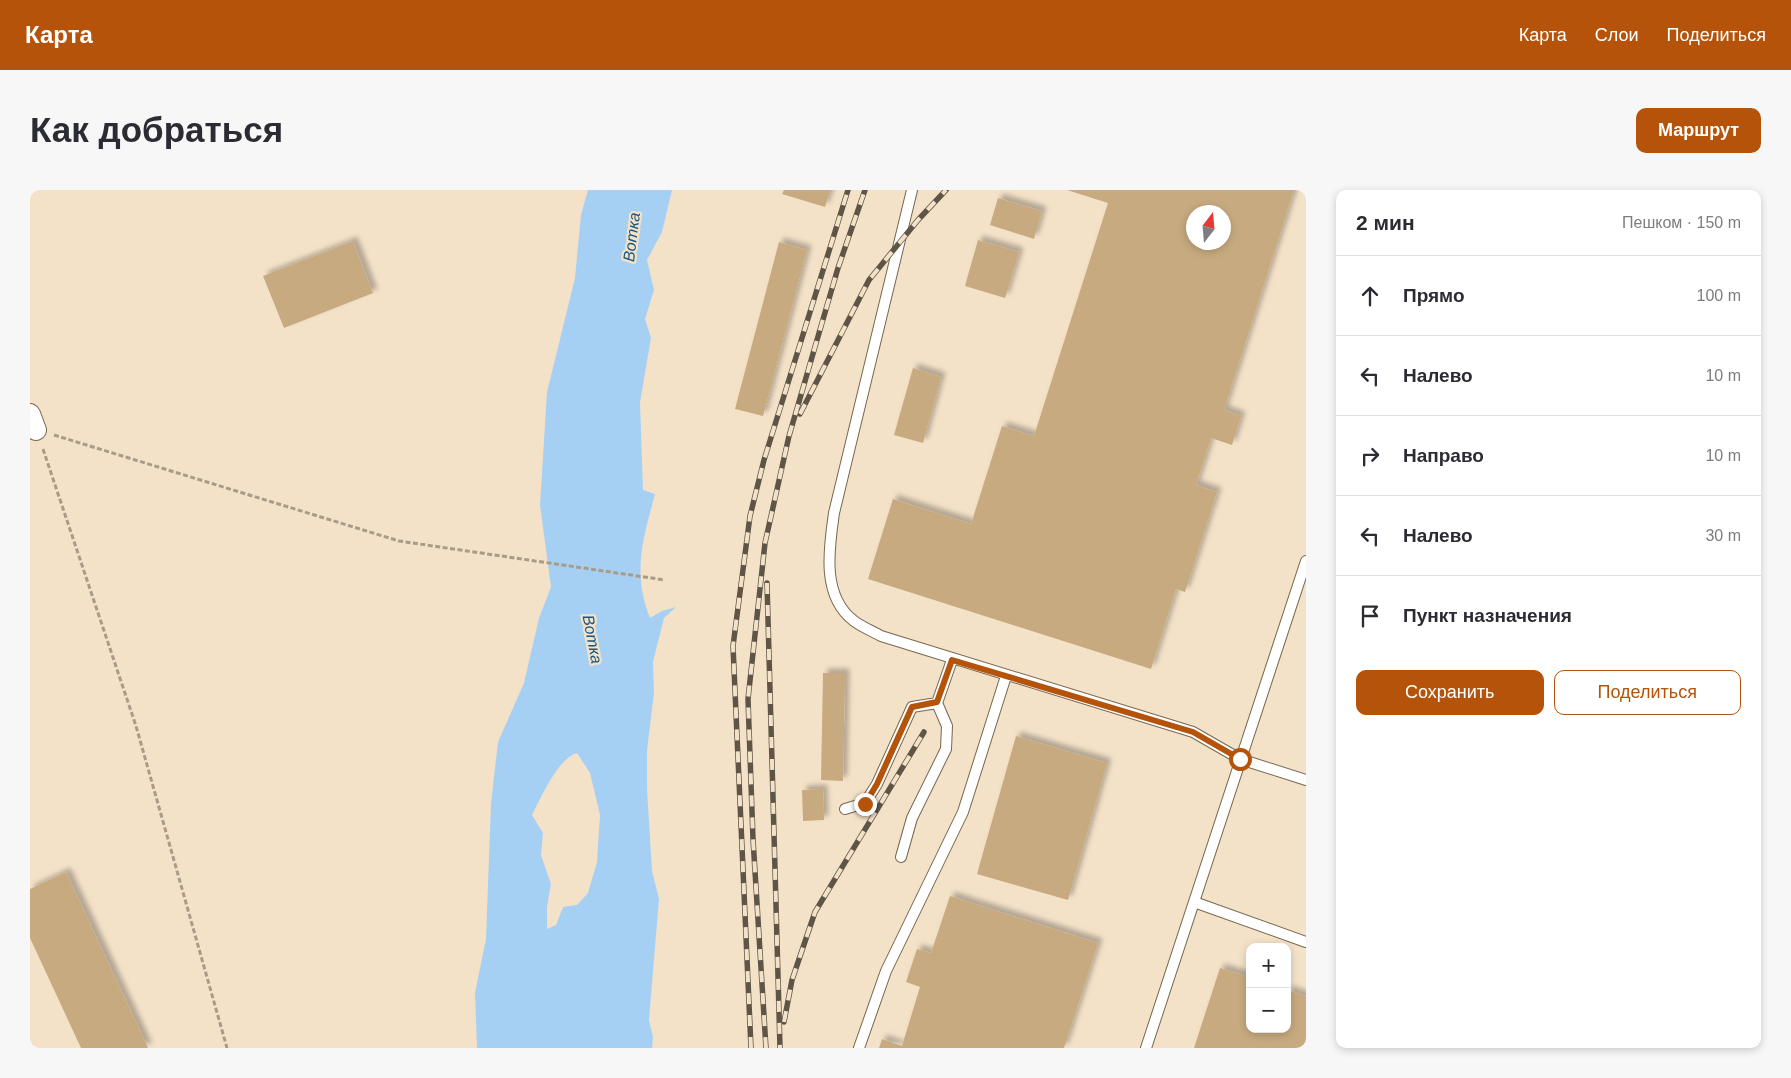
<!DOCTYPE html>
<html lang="ru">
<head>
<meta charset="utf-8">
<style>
	body { margin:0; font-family:Arial,sans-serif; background:#f7f7f7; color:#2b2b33 }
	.controls { position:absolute; right:15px; bottom:15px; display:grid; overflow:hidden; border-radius:10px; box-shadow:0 2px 8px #0003 }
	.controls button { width:45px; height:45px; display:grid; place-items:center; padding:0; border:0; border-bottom:1px solid #e1e1e2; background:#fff; color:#2b2b33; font:25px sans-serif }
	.compass { position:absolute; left:1156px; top:15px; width:45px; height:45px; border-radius:50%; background:#fff; box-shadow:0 2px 8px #0003; rotate:16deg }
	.stop { position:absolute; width:15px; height:15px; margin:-11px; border:4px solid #b45309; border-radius:50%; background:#fff }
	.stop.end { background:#b45309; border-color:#fff; box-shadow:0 1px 5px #0008 }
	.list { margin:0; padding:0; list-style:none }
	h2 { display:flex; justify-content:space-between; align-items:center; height:65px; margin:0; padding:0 20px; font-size:21px }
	h2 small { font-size:16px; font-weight:400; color:#7c7c81 }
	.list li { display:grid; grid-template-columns:32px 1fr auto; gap:15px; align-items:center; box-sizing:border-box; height:80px; padding:0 20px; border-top:1px solid #e1e1e2 }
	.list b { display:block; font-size:19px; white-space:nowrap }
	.list em { font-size:16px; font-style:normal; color:#7c7c81 }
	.actions { display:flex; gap:10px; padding:15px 20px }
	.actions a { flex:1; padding:11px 0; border:1px solid #b45309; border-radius:10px; text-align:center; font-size:18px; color:#b45309 }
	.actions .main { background:#b45309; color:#fff }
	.icon { flex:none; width:28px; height:28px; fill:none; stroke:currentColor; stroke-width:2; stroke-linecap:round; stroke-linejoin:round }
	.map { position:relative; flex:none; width:1276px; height:858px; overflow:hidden; border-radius:10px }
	header { display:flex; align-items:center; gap:30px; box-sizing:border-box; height:70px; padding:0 25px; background:#b45309; color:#fff }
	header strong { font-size:24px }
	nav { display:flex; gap:28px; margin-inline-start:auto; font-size:18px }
	.intro { display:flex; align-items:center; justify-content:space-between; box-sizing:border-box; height:120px; padding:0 30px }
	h1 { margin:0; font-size:35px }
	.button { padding:12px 22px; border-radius:10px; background:#b45309; color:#fff; font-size:18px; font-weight:700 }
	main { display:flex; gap:30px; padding:0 30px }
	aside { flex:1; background:#fff; border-radius:10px; box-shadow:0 2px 8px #0003 }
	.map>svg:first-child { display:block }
	.water { fill:#a6d0f3; fill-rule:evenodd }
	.building { fill:#c7aa7f; fill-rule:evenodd; filter:url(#shadow) }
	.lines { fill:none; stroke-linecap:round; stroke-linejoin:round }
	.lane-casing { stroke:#76664f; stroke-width:12 }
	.street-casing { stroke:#76664f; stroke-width:22 }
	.path { stroke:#a99b87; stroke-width:3; stroke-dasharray:5 2.5; stroke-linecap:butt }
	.lane { stroke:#fff; stroke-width:10 }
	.street { stroke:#fff; stroke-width:20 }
	.rail-casing { stroke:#5f5547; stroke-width:5.5 }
	.rail { stroke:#f4e2c8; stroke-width:4; stroke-dasharray:11; stroke-linecap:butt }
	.route { stroke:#b45309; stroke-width:6 }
	.labels { text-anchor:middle; stroke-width:4.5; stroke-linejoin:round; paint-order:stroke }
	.water-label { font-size:16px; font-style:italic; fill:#155683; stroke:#f4e2c8 }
</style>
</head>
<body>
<header>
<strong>Карта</strong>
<nav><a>Карта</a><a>Слои</a><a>Поделиться</a></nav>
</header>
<div class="intro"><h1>Как добраться</h1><a class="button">Маршрут</a></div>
<main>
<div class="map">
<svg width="1276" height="858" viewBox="0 0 1276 858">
	<defs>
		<filter id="shadow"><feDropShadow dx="4.5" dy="-4.5" stdDeviation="2.5" flood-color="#0004"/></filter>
	</defs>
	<rect width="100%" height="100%" fill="#f4e2c8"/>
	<path class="water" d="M558,0h84l-10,42 -15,28 7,30 -9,29 6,19 -11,64 3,88 12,4c-12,45 -23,79 -5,124l12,-7 14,-4 -12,11 -11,44 1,31 -7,58v38l5,82 7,28 -10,121 4,17 -1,11h-175l-2,-55 11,-54 5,-136 7,-61 26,-59 15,-65 12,-31 -11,-82 7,-113 28,-114 6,-63zM547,563l13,20 10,42 -3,47 -9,31 -11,12 -14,2 -7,18 -9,4v-22l4,-23 -10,-29 2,-22 -11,-18c9,-17 26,-57 45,-62z"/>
	<path class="building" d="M754,0h46l-5,17 -43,-13z
		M1037,0h227l-70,220 17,6 -9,29 -21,-7 -15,47 21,7 -32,100 -9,-3 -25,80 -283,-90 25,-80 78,25 31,-98 32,10 74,-233zM1164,22h30v30h-30z
		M968,8l44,13 -8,28 -44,-14z
		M948,50l41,12 -14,46 -40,-12z
		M323,51l20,52 -89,35 -21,-52z
		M749,52l28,8 -44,166 -28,-7z
		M883,178l28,9 -18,66 -29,-8z
		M793,483h22l-2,108 -22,-1z
		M986,546l91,27 -39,137 -91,-26z
		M793,599l1,31 -21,1 -1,-31z
		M36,682l82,176h-67l-51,-110v-49z
		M920,706l148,47 -34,105h-185l3,-9 20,7 18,-59 -14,-5 11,-33 14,4z
		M1190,778l30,9v52h37v-39l19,6v52h-112z"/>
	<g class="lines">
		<defs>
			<path id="lane" d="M882,0l-78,323c-5,35 -13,83 20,108 8,6 18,10 27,15l312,96 47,27 66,21
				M815,619l20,-6 12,-19 35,-77 25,-4
				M871,667l11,-39 34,-69 1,-23 -10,-23 15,-43
				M1164,712l112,40
				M829,858l27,-77 77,-159 43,-136
				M1116,858l160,-487"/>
			<path id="street" d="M0,224l6,16"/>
		</defs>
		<use href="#lane" class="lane-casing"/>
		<use href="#street" class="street-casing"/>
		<path class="path" d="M24,245l345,106 266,39
			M13,259l93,277 91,322"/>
		<use href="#lane" class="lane"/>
		<use href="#street" class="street"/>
		<defs>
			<path id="rail" d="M770,224l69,-134 49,-60 28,-30
				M737,393l13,465
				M754,832l8,-42 23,-68 109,-180
				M721,858l-18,-402 17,-130 14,-56 84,-270
				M736,858l-13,-209 -5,-140 17,-156 24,-107 49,-168 27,-78"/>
		</defs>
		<use href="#rail" class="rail-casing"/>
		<use href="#rail" class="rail"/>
	</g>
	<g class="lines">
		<path class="route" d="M835,614l12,-20 35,-77 25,-5 15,-42 241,72 47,27"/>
	</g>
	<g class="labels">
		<g class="water-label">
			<text transform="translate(601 47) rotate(-83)" y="6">Вотка</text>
			<text transform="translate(563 449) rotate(79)" y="6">Вотка</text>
		</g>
	</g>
</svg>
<div class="controls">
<button>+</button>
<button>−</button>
</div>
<svg class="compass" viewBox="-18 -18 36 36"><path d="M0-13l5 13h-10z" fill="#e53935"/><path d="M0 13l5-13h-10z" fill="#7c7c81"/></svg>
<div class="stop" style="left:1210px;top:569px"></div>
<div class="stop end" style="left:835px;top:614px"></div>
</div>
<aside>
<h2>2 мин<small>Пешком · 150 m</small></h2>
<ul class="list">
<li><svg class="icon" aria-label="ahead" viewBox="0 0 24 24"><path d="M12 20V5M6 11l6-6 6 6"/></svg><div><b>Прямо</b></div><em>100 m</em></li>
<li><svg class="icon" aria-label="left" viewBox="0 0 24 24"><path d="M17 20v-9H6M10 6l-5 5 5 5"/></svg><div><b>Налево</b></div><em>10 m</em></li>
<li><svg class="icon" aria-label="right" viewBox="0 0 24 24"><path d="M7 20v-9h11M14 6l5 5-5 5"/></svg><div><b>Направо</b></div><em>10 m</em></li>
<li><svg class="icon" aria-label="left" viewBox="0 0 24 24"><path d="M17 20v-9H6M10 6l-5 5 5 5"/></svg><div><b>Налево</b></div><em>30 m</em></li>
<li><svg class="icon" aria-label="arrive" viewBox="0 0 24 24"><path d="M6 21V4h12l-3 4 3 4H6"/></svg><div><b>Пункт назначения</b></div></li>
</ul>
<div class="actions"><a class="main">Сохранить</a><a>Поделиться</a></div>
</aside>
</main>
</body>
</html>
